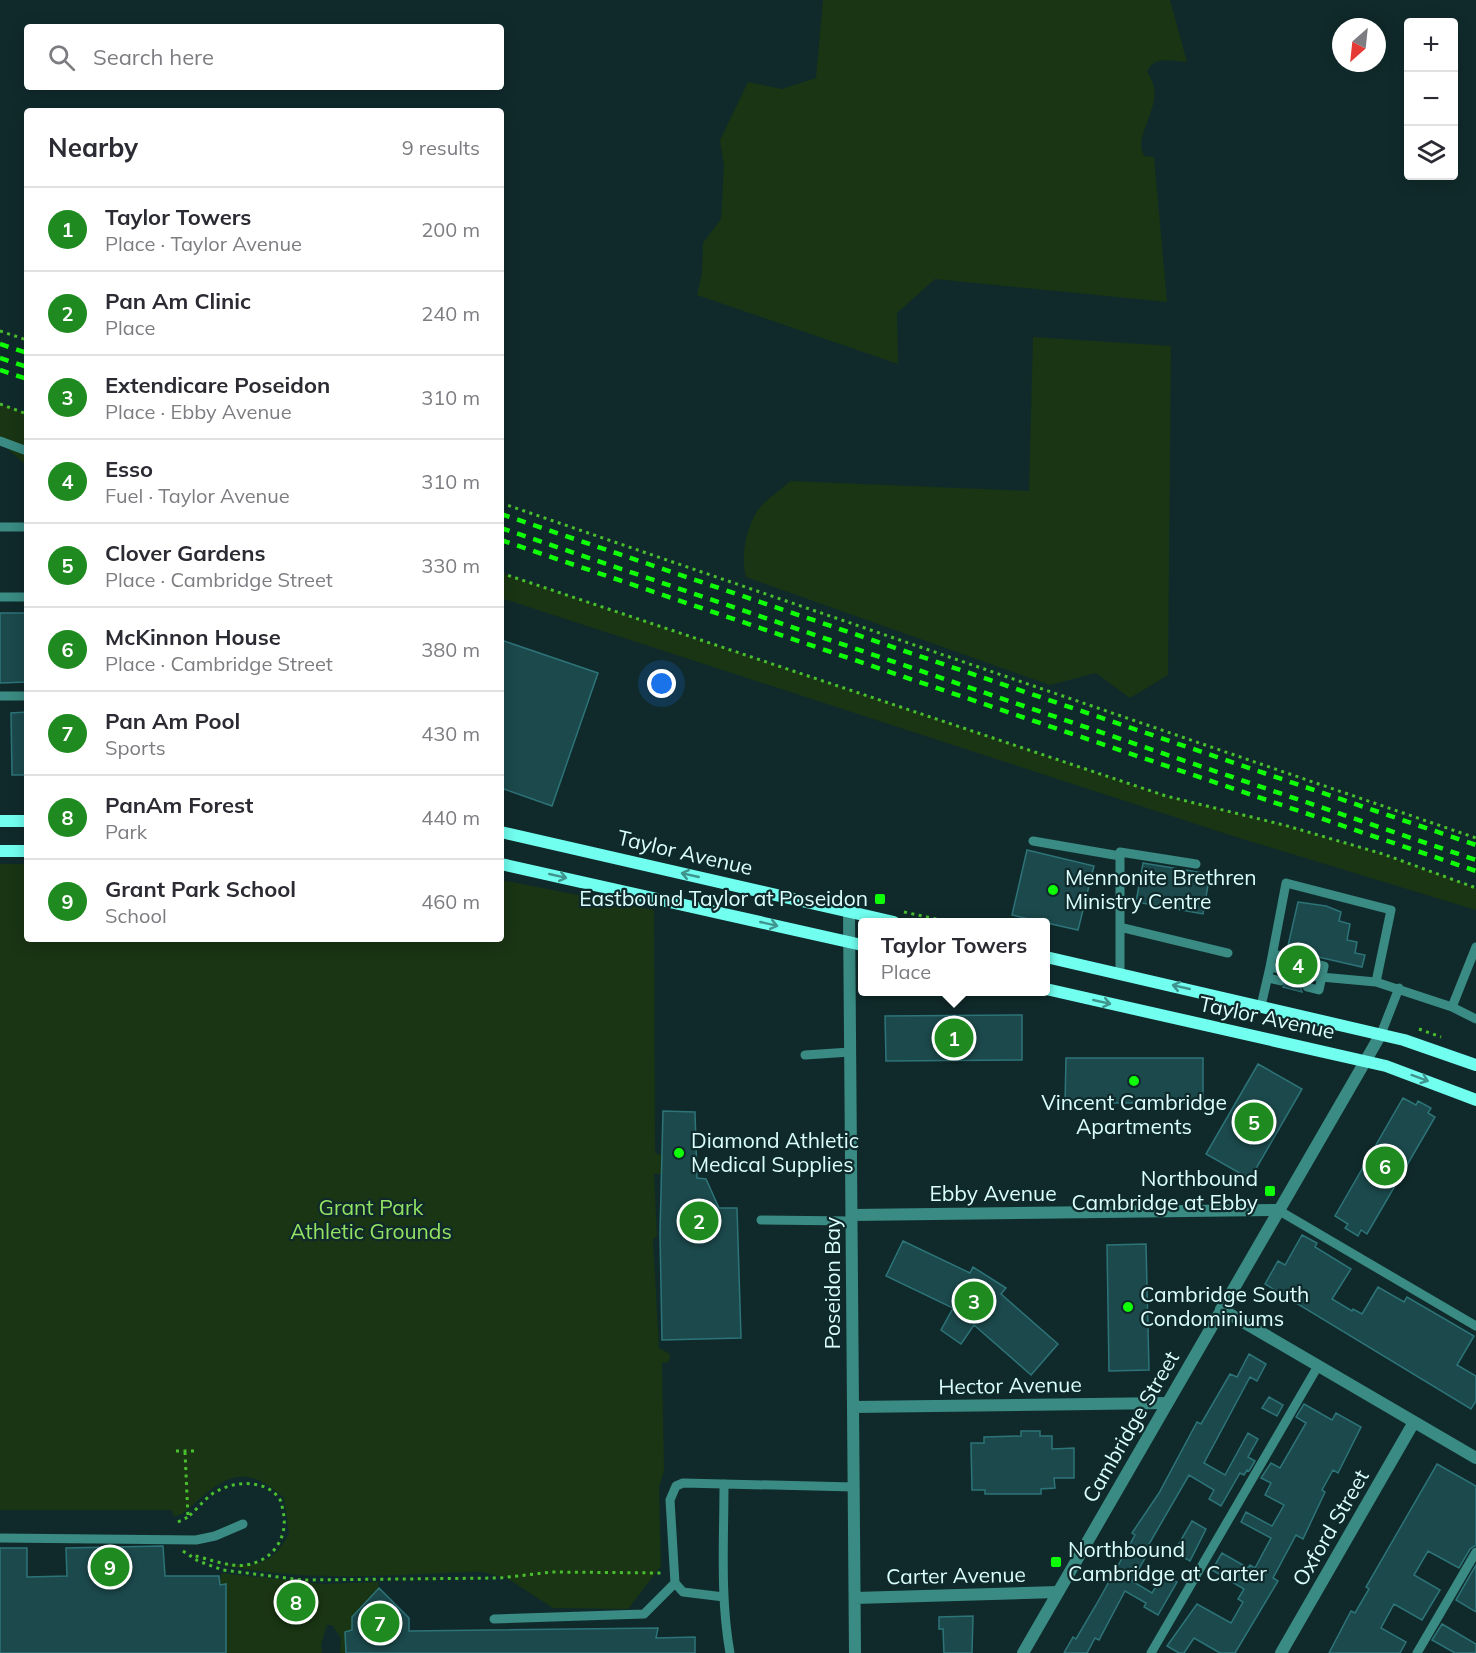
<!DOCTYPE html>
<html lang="en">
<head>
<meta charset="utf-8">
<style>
	body { margin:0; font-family:Mulish,sans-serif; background:#f7f7f7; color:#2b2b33 }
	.controls { position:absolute; right:18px; top:18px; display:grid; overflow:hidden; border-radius:6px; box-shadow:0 3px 15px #0003 }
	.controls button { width:54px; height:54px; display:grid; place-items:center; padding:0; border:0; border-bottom:2px solid #e1e1e2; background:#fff; color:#2b2b33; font:30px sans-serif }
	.compass { position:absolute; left:1332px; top:18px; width:54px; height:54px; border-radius:50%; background:#fff; box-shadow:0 3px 15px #0003; rotate:207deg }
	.you { position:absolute; left:662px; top:684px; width:21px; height:21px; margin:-15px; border:4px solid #fff; border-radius:50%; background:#1a73e8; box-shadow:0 0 0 9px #1a73e833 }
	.badge { display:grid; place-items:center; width:39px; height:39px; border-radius:50%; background:#1e8a1f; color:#fff; font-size:20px; font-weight:700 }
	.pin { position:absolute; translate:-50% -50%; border:3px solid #fff; box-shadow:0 2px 6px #0006 }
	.popup { position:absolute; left:858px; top:918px; width:192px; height:78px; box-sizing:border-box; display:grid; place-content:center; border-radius:6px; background:#fff; filter:drop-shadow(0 2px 4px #0005); font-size:20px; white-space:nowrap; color:#7c7c81 }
	.popup b { font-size:22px; color:#2b2b33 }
	.popup::after { content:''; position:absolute; left:50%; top:100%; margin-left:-12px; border:12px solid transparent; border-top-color:#fff }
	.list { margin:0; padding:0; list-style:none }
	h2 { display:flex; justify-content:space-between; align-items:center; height:78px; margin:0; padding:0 24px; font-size:26px }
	h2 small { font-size:20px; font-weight:400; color:#7c7c81 }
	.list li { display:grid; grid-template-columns:39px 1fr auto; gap:18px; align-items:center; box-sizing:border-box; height:84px; padding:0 24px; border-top:2px solid #e1e1e2 }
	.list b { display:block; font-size:22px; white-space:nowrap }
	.list p { margin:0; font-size:20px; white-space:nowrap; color:#7c7c81 }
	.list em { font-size:20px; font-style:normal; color:#7c7c81 }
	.icon { flex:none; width:33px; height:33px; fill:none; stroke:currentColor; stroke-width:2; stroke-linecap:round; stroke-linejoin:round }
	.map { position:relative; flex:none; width:1476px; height:1653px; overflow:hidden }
	.search { position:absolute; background:#fff; box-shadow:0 3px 15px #0003; left:24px; top:24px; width:480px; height:66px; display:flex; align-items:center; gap:15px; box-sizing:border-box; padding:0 21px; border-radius:6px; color:#7c7c81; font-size:22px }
	.panel { position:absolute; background:#fff; box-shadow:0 3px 15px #0003; left:24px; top:108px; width:480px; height:834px; border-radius:6px }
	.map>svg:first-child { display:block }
	.green { fill:#193513 }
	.building { fill:#1c494c; stroke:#2d7479; stroke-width:1.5 }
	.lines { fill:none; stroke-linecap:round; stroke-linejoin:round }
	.path { stroke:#4abf2e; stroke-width:3; stroke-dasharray:3 4.5; stroke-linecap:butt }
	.service { stroke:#3a8b83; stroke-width:9 }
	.minor { stroke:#3a8b83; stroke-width:12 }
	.tertiary { stroke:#3a8b83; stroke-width:12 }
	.secondary { stroke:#71fff0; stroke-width:12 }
	.rail { stroke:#0eff06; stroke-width:4.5; stroke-dasharray:9 8; stroke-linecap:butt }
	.oneway { stroke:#40948e }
	.poi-dot { fill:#0eff06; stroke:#102a2b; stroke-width:2 }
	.labels { text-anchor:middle; stroke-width:4.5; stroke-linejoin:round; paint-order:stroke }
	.street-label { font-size:21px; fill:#dafffe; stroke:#102a2b }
	.poi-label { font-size:21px; fill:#dafffe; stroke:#102a2b; text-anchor:start }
	.park-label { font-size:21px; fill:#93e362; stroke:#102a2b }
</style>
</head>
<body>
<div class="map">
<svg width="1476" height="1653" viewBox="0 0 1476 1653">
	<rect width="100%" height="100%" fill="#102a2b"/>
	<path class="green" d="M823,0h347l17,62c-15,-1 -34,-7 -40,10 23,32 -16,59 -3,84l10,1 13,145 -232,-23 -38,34 1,51 -201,-69 5,-22 1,-30 18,-24 3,-54 -4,-25 28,-58 34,7 34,-11z
		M1033,337l138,9 -3,329 -38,23 -34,-25 -46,12 -304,-108c-5,-20 -1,-45 10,-64 7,-12 24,-22 34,-32l239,10z
		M0,404l27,10v52l-27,-24z
		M501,573l665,223 118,29 99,29 93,34v22l-243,-74 -732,-238z
		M0,864h27v75h474v-59l153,30 1,243 7,2 -1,19h-7l3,62 -4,3 6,109 11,6 -1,8 -7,1 2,108 -5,16 2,79 -33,43 -75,-1 -46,-30 -26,-6c-86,2 -176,12 -260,-8 33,2 52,3 68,-31l-5,-35c-36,-32 -54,-26 -88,4 -8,7 -13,14 -23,14l-1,-6h-172z
		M221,1573l102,11 55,-2 1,6 -27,29v13l-6,23h-6l1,-15 -9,-13h-5l-6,19 1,9h-96v-68h-6z"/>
	<path class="building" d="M0,613h27v69l-27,1z
		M501,640l97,33 -46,133 -51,-18z
		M27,712v63h-15l-1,-62z
		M1027,850l67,16 -16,64 -66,-15z
		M1143,863l67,11 -7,40 -67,-12z
		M1298,902l28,4 15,6 -2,9 11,3 -3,16 10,2 -2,11 10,2 -3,12 -48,-11 -7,5 4,8 -7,4 1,8 -5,5 2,6 -19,-5 4,-4 -1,-7 5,-5 -5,-7 5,-3 2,-5 -6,-6z
		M1022,1015v45l-136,1 -1,-45z
		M1066,1058h137v45h-138z
		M1258,1064l44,25 -52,90 -44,-25z
		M1403,1098l13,7 2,-4 13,7 -3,5 7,4 -68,117 -6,-4 -3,6 -13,-8 3,-4 -13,-8z
		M663,1111l32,1 2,66 9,1 13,29h18l4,130 -79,2 -2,-107z
		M1302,1235l15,8 -2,4 36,22 -19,30 20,12 1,-2 9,5 16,-27 26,15 3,-5 67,39 -17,29 19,11v25l-5,8 -206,-125 13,-23 7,4z
		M903,1241l67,32 3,-6 33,21 -5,6 57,50 -27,31 -57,-50 -13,19 -20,-14 12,-22 -67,-32z
		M1146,1244l3,126 -40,1 -2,-126z
		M1249,1354l17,10 -9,17 -7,-4 -46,86 21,12 23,-42 10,6 -10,18 7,4 -6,10 -2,-1 -3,5 -4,-2 -19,33 -12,-7 5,-9 -25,-15 -44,76 3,2 -16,28 20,12 11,-18 14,7 -19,33 -14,-8 2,-4 -21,-12 -26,49 -4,-2 -8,15h-23l9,-16 3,2 20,-34 39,-70 -3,-2 27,-40 38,-71 4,2 29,-50 7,3z
		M1269,1397l14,8 -6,11 -15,-8z
		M1304,1404l28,16 4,-7 25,14 -23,46 -5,-3 -11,20 3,2 -22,47 -7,-4 -23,43 5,3 -43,72h-15l-26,-15 -10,15h-5l-12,-7 30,-42 34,19 12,-21 -5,-3 6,-10 -32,-19 10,-17 26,15 2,-3 5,3 16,-30 -30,-16 5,-10 26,14 12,-21 -19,-10 6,-12 -10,-5 10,-15 9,5 26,-45 -10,-6z
		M1021,1431h19v5h12v13l22,-1v30h-20l1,10 -14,1v5h-56v-4h-13l-1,-47h13v-6l37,-1z
		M1437,1464l39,22v59l-6,4 -11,19 -31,-17 -14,24 26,15 -18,30 -28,-16 -13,24 25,14 -6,11h-71l22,-42 4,2 14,-24 -3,-2z
		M1192,1521l14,8 -16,32 -16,-9z
		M163,1546l2,30h54l1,9 6,-1v69h-226v-105h27v29l40,-1 -1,-28z
		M1476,1565v47l-20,-12z
		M379,1588l30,30v13l249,-3 -2,10 39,-1v16h-349l-1,-21 7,-2v-13z
		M973,1616l-1,37h-28l-1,-24h-4v-12z
		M1442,1624l34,20v9h-21l-23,-13z"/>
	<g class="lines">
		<path class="path" d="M0,331l27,9
			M0,404l27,10
			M501,503l975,335
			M501,573l665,223 118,29 99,29 93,34
			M904,912l46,10
			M1419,1029l22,8
			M176,1451h19
			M185,1452l3,65c8,-7 15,-16 24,-23 19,-13 52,-16 67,4 3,4 3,9 4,13 6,26 -10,50 -37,54 -16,3 -39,-7 -55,-10
			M178,1522l10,-5
			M183,1551l15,10 25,9 79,10 198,-2 52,-6 111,1"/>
		<path class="service" d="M0,441l27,10
			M0,527h27
			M0,597h27
			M0,696h27
			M1033,841l87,15
			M1120,927l108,26
			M1273,954l13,3
			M1270,967l16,-84 105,27 -15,72
			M1120,974v-122l76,12
			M1310,976l66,6 76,25 24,12
			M1269,978l12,3
			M1307,987l12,3 5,-24 -11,-3
			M1261,1006l9,-39 14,3
			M1452,1007l24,-60
			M1381,1034l18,-46
			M805,1055l45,-3
			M1278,1210l198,116
			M761,1220l91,1
			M724,1484c0,56 -4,114 6,169
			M0,1538l196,2 19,-4 28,-12
			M724,1597l-41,-5 -8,-9 -5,-83 6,-14 7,-3 171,4
			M494,1619l150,-5 31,-31
			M1151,1653l167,-287
			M1417,1653l59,-101"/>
		<path class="minor" d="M849,912l6,741
			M852,1215l426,-5
			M1221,1309l255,149
			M853,1407l314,-4
			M855,1598l203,-6
			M1281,1653l133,-231"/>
		<path class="tertiary" d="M1023,1653l358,-619"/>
		<path class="secondary" d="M0,821h27
			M501,832l393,90
			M0,851h27
			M501,864l361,81
			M1046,957l358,83 72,25
			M1046,989l340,77 90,34"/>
		<path class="rail" d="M0,344l27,9
			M0,358l27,9
			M0,370l27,9
			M501,514l975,331
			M501,528l975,332
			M501,540l975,331"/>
	</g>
	<defs><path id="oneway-shaft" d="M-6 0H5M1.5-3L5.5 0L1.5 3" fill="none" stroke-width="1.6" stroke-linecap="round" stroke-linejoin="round" transform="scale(1.5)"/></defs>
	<g class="oneway">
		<use href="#oneway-shaft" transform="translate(690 875) rotate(-167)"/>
		<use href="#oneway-shaft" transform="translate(558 876) rotate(13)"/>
		<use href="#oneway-shaft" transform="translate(769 924) rotate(13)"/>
		<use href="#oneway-shaft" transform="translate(1181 987) rotate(-167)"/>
		<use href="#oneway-shaft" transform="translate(1102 1002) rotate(13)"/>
		<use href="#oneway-shaft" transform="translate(1420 1078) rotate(20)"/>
	</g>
	<g class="poi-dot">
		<circle cx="1053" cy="890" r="6"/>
		<rect x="874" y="893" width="12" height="12" rx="3"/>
		<circle cx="1134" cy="1081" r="6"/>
		<circle cx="679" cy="1153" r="6"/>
		<rect x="1264" y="1185" width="12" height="12" rx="3"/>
		<circle cx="1128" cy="1307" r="6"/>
		<rect x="1050" y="1556" width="12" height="12" rx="3"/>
	</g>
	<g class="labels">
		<g class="street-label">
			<text transform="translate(685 853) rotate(13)" y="7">Taylor Avenue</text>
			<text transform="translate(1267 1018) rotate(12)" y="7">Taylor Avenue</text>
			<text x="993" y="1201">Ebby Avenue</text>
			<text transform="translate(833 1283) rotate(-90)" y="7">Poseidon Bay</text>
			<text transform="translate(1010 1386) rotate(-1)" y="7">Hector Avenue</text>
			<text transform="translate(1131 1427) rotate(-60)" y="7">Cambridge Street</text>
			<text transform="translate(1331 1528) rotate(-60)" y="7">Oxford Street</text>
			<text transform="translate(956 1576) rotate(-1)" y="7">Carter Avenue</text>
		</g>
		<g class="poi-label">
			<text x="1065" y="885">Mennonite Brethren<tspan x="1065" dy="24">Ministry Centre</tspan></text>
			<text x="868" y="906" text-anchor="end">Eastbound Taylor at Poseidon</text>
			<text x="1134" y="1110" text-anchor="middle">Vincent Cambridge<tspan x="1134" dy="24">Apartments</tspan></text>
			<text x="691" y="1148">Diamond Athletic<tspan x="691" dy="24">Medical Supplies</tspan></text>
			<text x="1258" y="1186" text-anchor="end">Northbound<tspan x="1258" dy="24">Cambridge at Ebby</tspan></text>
			<text x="1140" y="1302">Cambridge South<tspan x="1140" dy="24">Condominiums</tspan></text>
			<text x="1068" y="1557">Northbound<tspan x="1068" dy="24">Cambridge at Carter</tspan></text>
		</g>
		<g class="park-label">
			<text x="371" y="1215">Grant Park<tspan x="371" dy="24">Athletic Grounds</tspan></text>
		</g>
	</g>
</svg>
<div class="controls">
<button>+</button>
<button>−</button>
<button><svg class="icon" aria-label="layers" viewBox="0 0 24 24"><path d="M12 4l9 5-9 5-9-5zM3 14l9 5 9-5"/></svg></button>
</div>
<svg class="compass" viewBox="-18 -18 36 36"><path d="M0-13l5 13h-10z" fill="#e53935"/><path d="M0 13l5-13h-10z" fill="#7c7c81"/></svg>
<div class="you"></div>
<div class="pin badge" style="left:954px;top:1038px">1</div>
<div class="popup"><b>Taylor Towers</b>Place</div>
<div class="pin badge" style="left:699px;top:1221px">2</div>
<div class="pin badge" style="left:974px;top:1301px">3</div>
<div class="pin badge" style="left:1298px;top:965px">4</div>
<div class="pin badge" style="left:1254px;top:1122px">5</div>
<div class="pin badge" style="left:1385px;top:1166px">6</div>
<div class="pin badge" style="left:380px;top:1623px">7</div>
<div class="pin badge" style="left:296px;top:1602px">8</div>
<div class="pin badge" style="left:110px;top:1567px">9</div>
<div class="search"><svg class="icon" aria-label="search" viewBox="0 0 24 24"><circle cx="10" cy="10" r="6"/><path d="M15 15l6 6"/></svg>Search here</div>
<section class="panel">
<h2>Nearby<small>9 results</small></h2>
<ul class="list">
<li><span class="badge">1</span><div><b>Taylor Towers</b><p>Place · Taylor Avenue</p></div><em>200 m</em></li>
<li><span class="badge">2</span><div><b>Pan Am Clinic</b><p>Place</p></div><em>240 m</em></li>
<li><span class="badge">3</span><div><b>Extendicare Poseidon</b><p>Place · Ebby Avenue</p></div><em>310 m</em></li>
<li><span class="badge">4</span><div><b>Esso</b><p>Fuel · Taylor Avenue</p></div><em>310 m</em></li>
<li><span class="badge">5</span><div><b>Clover Gardens</b><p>Place · Cambridge Street</p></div><em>330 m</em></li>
<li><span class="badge">6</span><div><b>McKinnon House</b><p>Place · Cambridge Street</p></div><em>380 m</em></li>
<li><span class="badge">7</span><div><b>Pan Am Pool</b><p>Sports</p></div><em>430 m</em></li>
<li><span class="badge">8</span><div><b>PanAm Forest</b><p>Park</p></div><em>440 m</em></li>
<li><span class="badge">9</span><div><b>Grant Park School</b><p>School</p></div><em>460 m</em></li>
</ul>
</section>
</div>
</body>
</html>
